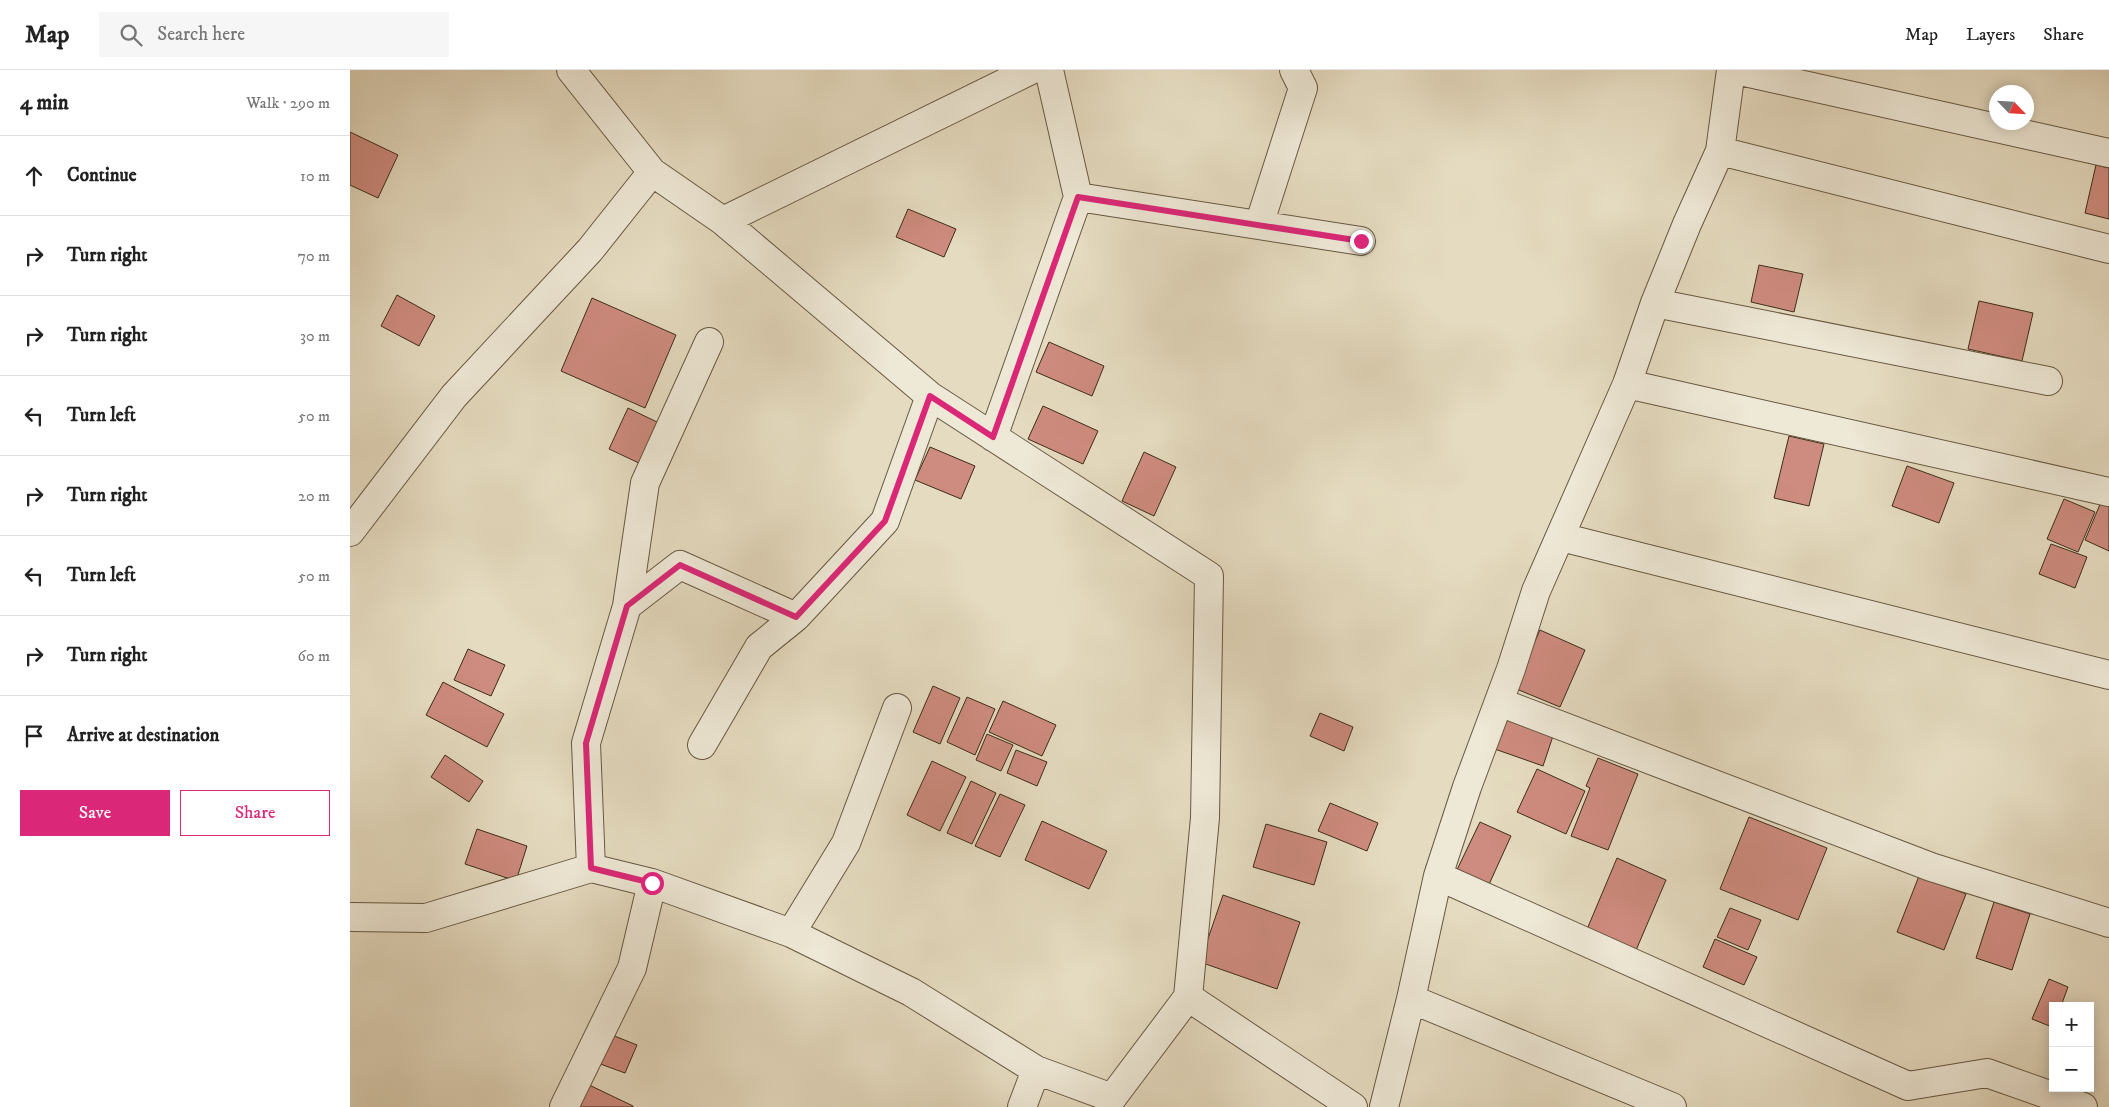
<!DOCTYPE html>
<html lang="en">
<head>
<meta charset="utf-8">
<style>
	body { margin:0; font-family:"IM FELL DW Pica",serif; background:#f6f6f6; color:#222 }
	.controls { position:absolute; right:15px; bottom:15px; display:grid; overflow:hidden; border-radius:0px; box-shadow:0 2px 12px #0003 }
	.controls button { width:45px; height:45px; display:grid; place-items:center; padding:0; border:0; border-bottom:1px solid #e0e0e0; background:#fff; color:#222; font:25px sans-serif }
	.compass { position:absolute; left:1639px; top:15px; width:45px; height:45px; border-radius:50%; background:#fff; box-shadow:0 2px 12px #0003; rotate:115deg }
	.stop { position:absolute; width:15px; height:15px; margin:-11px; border:4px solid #db2777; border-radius:50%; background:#fff }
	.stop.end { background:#db2777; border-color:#fff; box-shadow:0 1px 5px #0008 }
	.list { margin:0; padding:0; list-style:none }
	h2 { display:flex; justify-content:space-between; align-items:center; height:65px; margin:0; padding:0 20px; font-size:21px }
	h2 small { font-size:16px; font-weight:400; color:#767676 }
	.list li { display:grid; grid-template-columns:32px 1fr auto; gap:15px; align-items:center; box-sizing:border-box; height:80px; padding:0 20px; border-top:1px solid #e0e0e0 }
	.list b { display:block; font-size:19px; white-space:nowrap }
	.list em { font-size:16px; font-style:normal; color:#767676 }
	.actions { display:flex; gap:10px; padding:15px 20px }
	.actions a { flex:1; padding:11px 0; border:1px solid #db2777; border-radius:0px; text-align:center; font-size:18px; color:#db2777 }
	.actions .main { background:#db2777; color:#fff }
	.icon { flex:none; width:28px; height:28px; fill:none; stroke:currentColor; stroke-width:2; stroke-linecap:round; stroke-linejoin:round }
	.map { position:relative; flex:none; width:1759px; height:1037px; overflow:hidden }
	header { display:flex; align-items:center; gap:30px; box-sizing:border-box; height:70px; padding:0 25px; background:#fff; border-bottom:1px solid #e0e0e0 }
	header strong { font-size:24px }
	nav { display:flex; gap:28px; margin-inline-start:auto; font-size:18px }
	.search { width:350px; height:45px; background:#f6f6f6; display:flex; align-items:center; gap:12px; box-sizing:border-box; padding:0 18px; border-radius:0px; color:#767676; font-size:19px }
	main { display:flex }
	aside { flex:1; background:#fff }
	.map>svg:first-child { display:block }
	.building { fill:#ce8b7f; stroke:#3d2d17 }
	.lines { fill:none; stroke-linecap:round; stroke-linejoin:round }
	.minor-casing { stroke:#675841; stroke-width:30 }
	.minor { stroke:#eee8d6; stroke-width:28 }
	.route { stroke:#db2777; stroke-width:6 }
</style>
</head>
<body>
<header>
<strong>Map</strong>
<div class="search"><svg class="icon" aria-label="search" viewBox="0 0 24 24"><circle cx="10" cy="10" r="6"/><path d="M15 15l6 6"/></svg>Search here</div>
<nav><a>Map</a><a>Layers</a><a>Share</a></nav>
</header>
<main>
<aside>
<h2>4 min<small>Walk · 290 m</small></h2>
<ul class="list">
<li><svg class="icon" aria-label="ahead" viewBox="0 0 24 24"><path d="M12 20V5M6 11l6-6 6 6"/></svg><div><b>Continue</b></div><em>10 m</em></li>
<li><svg class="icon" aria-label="right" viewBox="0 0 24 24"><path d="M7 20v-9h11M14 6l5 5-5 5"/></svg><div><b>Turn right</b></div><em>70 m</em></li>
<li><svg class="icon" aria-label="right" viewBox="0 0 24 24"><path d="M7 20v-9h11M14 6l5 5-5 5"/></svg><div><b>Turn right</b></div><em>30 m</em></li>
<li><svg class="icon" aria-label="left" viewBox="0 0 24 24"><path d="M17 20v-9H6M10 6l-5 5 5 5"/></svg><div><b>Turn left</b></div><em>50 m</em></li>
<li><svg class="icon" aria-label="right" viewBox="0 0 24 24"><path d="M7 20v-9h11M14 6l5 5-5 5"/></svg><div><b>Turn right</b></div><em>20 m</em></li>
<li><svg class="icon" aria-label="left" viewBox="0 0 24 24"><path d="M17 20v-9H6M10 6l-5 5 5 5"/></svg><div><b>Turn left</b></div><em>50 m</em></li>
<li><svg class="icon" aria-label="right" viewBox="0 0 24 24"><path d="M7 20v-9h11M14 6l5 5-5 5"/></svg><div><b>Turn right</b></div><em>60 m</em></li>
<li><svg class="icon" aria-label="arrive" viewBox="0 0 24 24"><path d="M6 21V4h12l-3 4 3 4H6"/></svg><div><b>Arrive at destination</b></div></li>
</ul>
<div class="actions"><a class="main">Save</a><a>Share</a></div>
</aside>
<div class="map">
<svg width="1759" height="1037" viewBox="0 0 1759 1037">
	<rect width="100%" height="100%" fill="#e5dbc0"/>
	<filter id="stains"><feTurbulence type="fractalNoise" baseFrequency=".004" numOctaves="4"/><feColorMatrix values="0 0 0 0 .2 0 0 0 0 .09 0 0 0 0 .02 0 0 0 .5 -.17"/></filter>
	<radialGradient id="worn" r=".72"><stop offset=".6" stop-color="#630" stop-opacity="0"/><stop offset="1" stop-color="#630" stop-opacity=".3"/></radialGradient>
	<path class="building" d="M0,62l48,23 -20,43 -28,-13z
		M1746,95l13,3v51l-24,-6z
		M558,139l48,20 -12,28 -48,-20z
		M1409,195l44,9 -9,38 -43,-10z
		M47,225l38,21 -16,30 -38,-20z
		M242,228l84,37 -31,73 -84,-37z
		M1629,231l54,12 -11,48 -54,-12z
		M699,272l55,24 -12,30 -56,-24z
		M693,336l55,25 -15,33 -55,-25z
		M278,338l29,14 -18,41 -30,-14z
		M1439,366l35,8 -15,62 -35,-8z
		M580,377l45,19 -14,33 -46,-19z
		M794,382l32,15 -22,49 -32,-15z
		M1557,396l47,17 -15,40 -47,-17z
		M1714,429l31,13 -17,40 -31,-13z
		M1751,432l8,3v46l-24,-11z
		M1701,474l36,13 -12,31 -36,-14z
		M1190,560l45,20 -25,57 -46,-19z
		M118,579l37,16 -14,31 -37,-16z
		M93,612l61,32 -17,33 -61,-32z
		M583,616l27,12 -20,46 -27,-12z
		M617,627l28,12 -20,46 -28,-13z
		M653,631l53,24 -14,31 -53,-24z
		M970,643l33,14 -9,24 -34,-15z
		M1153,645l50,21 -10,30 -54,-19z
		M637,664l26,11 -12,26 -25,-11z
		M666,680l31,12 -10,24 -30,-13z
		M95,685l38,26 -14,21 -38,-25z
		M1248,688l40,16 -30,76 -37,-14 19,-48 -4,-2z
		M582,691l34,16 -26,54 -33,-16z
		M1187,699l48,22 -19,43 -49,-22z
		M621,711l25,12 -24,51 -25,-11z
		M650,724l25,11 -25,52 -25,-11z
		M980,733l48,20 -11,28 -49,-20z
		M1399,747l78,31 -29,72 -78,-31z
		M692,751l65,30 -18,38 -64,-29z
		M1130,752l31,14 -25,55 -33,-13z
		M916,754l61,18 -13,43 -61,-18z
		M127,759l50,17 -11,35 -51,-17z
		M1267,788l49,22 -32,75 -49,-21z
		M1569,806l47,18 -22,56 -47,-18z
		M873,825l77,27 -23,67 -77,-27z
		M1644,832l36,12 -18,56 -36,-12z
		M1380,838l31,12 -13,30 -31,-13z
		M1365,869l42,18 -13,28 -41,-18z
		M1699,909l19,8 -7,19h-8l-1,21 -20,-8z
		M257,963l30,12 -12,28 -30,-11z
		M235,1013l48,23v1h-59z"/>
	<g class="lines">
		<defs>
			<path id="minor" d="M221,0l81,102 71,49 207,175 279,180 -4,242 -17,179 165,110
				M1386,0l373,83
				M1370,81l389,98
				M728,127l283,44
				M373,151l308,-151
				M909,155l44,-137 -9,-18
				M1305,233l393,78
				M1277,314l482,108
				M643,367l85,-240 -29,-127
				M0,462l104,-136 136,-146 62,-78
				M1211,467l548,138
				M277,536l18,-123 64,-141
				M1149,632l432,165 178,56
				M352,675l57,-98 37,-30
				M1088,806l470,210 79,-13 96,34
				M302,813l-61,-15 -5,-125 41,-137 53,-41 116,52 89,-96 45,-125
				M0,847l76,1 165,-50
				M441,863l55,-90 51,-135
				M1061,929l261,108
				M214,1037l68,-139 20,-85 139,50 120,59 125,78
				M672,1037l14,-37 76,28 76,-101
				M1034,1037l27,-108 27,-123 29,-89 44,-118 25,-78 91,-207 28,-81 32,-79 33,-73 11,-81"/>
		</defs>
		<use href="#minor" class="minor-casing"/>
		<use href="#minor" class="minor"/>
	</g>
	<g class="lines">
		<path class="route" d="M302,813l-61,-15 -5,-125 41,-137 53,-41 116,52 89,-96 45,-125 63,41 85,-240 283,44"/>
	</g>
	<rect width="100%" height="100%" filter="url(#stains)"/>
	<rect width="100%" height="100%" fill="url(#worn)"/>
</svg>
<div class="controls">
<button>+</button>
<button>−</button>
</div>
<svg class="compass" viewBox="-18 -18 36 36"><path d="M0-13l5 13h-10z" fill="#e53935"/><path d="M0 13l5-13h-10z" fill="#767676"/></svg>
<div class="stop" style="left:302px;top:813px"></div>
<div class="stop end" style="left:1011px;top:171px"></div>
</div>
</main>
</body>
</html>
